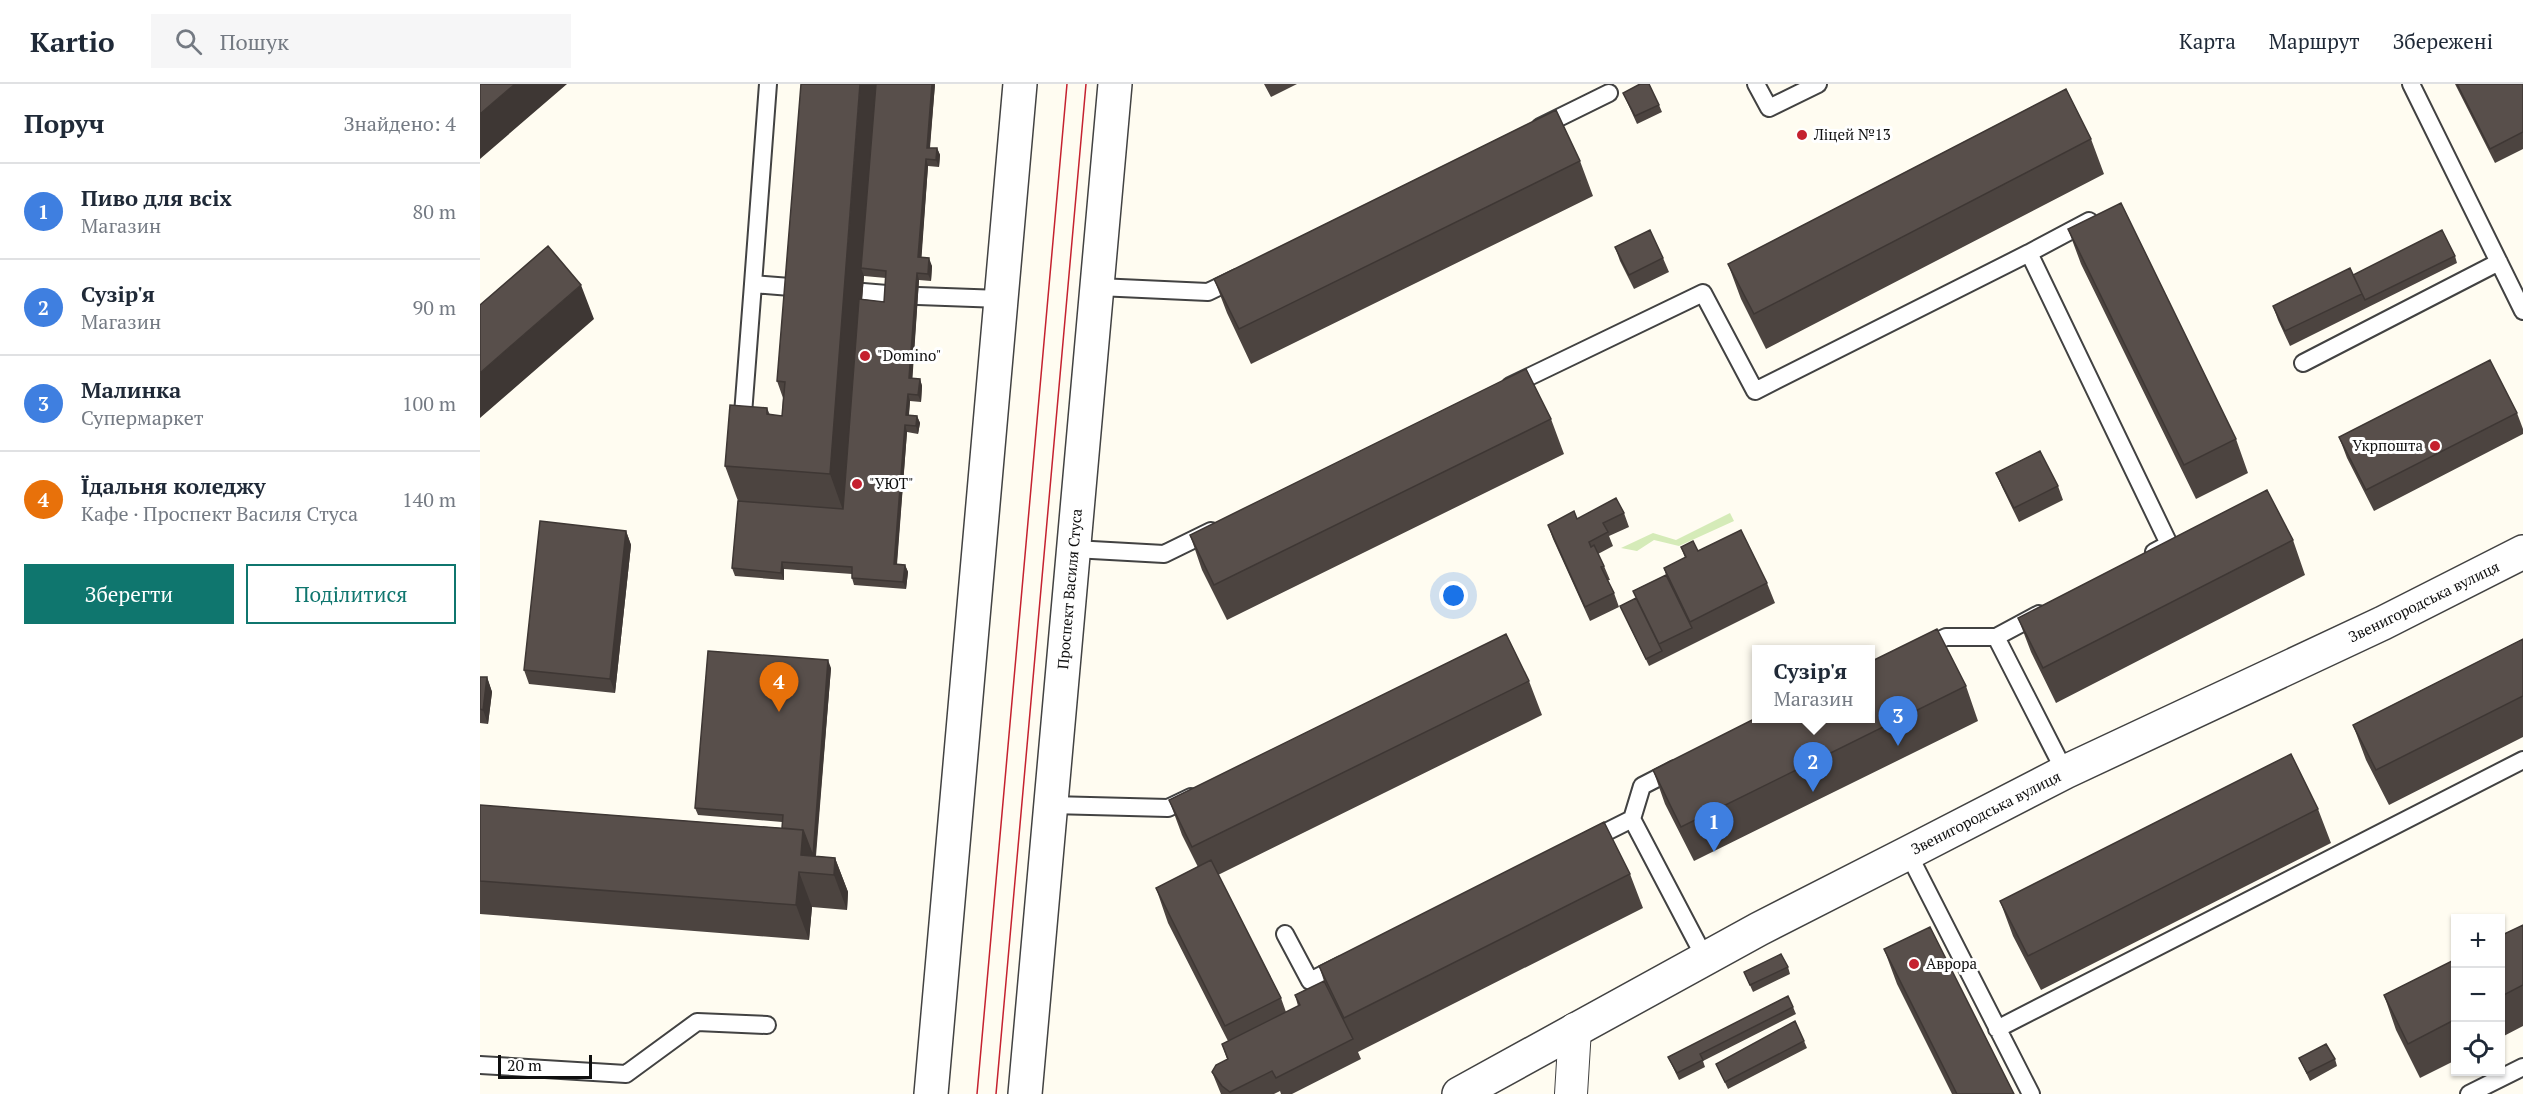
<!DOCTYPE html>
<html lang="uk">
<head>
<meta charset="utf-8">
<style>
	body { margin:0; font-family:"PT Serif",serif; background:#f6f6f7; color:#1f2937 }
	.controls { position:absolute; right:18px; bottom:18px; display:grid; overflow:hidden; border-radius:0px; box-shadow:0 2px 4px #0004 }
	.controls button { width:54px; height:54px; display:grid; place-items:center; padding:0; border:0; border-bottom:2px solid #e0e1e3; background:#fff; color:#1f2937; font:30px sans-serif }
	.scale { position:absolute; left:18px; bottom:15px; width:94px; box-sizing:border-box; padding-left:6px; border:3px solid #0f0f0f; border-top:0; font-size:16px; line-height:21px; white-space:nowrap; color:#0f0f0f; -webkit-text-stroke:4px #fff; paint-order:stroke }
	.you { position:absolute; left:974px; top:512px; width:21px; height:21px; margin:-15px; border:4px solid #fff; border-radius:50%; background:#1a73e8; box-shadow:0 0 0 9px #1a73e833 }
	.badge { display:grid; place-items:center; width:39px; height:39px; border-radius:50%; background:#0f766e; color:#fff; font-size:20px; font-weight:700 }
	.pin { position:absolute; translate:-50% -50px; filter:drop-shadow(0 2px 3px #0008) }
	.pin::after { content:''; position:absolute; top:32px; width:21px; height:18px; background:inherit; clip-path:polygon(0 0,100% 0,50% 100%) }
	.popup { position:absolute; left:1272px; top:561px; width:123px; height:78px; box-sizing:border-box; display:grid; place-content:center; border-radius:0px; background:#fff; filter:drop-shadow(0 2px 4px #0005); font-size:20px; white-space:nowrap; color:#747a83 }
	.popup b { font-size:22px; color:#1f2937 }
	.popup::after { content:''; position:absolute; left:50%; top:100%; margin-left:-12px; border:12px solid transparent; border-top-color:#fff }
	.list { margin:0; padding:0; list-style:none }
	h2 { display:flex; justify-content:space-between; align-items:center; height:78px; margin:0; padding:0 24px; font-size:26px }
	h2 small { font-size:20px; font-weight:400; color:#747a83 }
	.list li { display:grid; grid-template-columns:39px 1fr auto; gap:18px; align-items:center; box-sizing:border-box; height:96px; padding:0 24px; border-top:2px solid #e0e1e3 }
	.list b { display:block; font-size:22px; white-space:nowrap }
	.list p { margin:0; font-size:20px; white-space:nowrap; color:#747a83 }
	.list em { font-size:20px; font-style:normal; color:#747a83 }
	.actions { display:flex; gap:12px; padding:18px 24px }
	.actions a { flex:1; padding:14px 0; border:2px solid #0f766e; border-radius:0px; text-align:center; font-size:21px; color:#0f766e }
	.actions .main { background:#0f766e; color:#fff }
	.icon { flex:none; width:33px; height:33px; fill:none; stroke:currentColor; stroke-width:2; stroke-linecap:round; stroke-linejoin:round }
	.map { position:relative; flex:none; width:2043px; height:1010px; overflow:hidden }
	header { display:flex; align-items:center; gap:36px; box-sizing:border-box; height:84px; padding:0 30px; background:#fff; border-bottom:2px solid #e0e1e3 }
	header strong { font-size:28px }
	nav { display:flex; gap:33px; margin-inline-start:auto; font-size:21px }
	.search { width:420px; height:54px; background:#f6f6f7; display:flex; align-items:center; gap:15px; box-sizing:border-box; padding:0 21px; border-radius:0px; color:#747a83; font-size:22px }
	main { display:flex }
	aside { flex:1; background:#fff }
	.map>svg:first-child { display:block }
	.green { fill:#d5ebb8 }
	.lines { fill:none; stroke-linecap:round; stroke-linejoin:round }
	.service-casing { stroke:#424242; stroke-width:20 }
	.minor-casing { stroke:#424242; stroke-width:34 }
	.tertiary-casing { stroke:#424242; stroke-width:36 }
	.service { stroke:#fff; stroke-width:16 }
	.minor { stroke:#fff; stroke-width:32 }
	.tertiary { stroke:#fff; stroke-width:33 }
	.tram { stroke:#c5212f; stroke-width:1.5 }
	.wall { fill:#4c4440; fill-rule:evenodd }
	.shaded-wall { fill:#3e3734 }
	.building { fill:#584f4b; stroke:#3e3734; stroke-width:1.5 }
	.poi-dot { fill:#c5212f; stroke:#fff; stroke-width:2 }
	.labels { text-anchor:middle; stroke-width:6; stroke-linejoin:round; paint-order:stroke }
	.poi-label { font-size:15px; fill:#0f0f0f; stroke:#fff; text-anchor:start }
	.street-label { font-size:15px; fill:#0f0f0f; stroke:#fff }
</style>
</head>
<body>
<header>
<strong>Kartio</strong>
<div class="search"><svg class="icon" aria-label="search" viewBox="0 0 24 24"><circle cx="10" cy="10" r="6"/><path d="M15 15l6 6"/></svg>Пошук</div>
<nav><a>Карта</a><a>Маршрут</a><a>Збережені</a></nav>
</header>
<main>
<aside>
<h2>Поруч<small>Знайдено: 4</small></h2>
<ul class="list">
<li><span class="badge" style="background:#3f7fe0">1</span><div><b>Пиво для всіх</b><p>Магазин</p></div><em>80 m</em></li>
<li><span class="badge" style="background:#3f7fe0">2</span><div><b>Сузір'я</b><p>Магазин</p></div><em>90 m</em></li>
<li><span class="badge" style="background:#3f7fe0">3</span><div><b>Малинка</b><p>Супермаркет</p></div><em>100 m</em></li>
<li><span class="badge" style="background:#e8710a">4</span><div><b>Їдальня коледжу</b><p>Кафе · Проспект Василя Стуса</p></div><em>140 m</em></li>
</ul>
<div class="actions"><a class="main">Зберегти</a><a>Поділитися</a></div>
</aside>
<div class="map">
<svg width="2043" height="1010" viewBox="0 0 2043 1010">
	<rect width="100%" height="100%" fill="#fffcf1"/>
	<path class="green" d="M1250,429l4,8 -55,25 -25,-6 -17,11 -16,-3 32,-15 23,7z"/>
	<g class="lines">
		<defs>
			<path id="service" d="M288,0l-15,200 50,4
				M1276,0l13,24 49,-24
				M1931,0l112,227
				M1060,43l69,-34
				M1549,169l60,-32
				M618,203l110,5 29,-14
				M383,208l24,2
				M438,212l83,3
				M1823,279l196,-101
				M1030,302l193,-93 52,98 274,-138 140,291 -15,8
				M262,343l11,-143
				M594,465l90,5 47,-23
				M1559,530l-43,23 69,135
				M1442,564l24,-11h50
				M571,721l117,3 23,-11
				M1152,735l73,139
				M1110,756l42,-21 10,-33 33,-17
				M1428,769l123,241
				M805,850l25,47 32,-16
				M1517,945l526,-269
				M0,981l146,9 71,-52 70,3
				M1989,1010l54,-27"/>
			<path id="minor" d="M1091,1010l4,-65"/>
			<path id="tertiary" d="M451,1010l89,-1010
				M545,1010l90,-1010
				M979,1010l300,-165 149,-76 157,-81 318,-149 140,-71"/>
		</defs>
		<use href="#service" class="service-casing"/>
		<use href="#minor" class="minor-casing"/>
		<use href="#tertiary" class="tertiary-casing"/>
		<use href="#service" class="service"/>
		<use href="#minor" class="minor"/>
		<use href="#tertiary" class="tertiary"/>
		<path class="tram" d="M497,1010l90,-1010
			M516,1010l90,-1010"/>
	</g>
	<path class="wall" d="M455,0l-5,64h7l3,7 -1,12 -11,-1 -7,92 11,8 -1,15 -12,-1 -7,98 8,1 2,7 -1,16 -11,-1 -1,14 8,1 3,7 -2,11 -11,-2 -10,133h8l3,7 -2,17 -52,-4 -2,-7v-4l-68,-5v11l-49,-4 -3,-8 6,-67 -13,-35 42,-58 3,7 12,1 1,-18 -6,-17zM384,192l22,2 -2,24 -22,-3z
		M784,0h33l-26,13z
		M1975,0h68v65l-28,14z
		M1143,9l36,12 3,7 -25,12z
		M1611,55l13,35 -338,175 -25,-50 -13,-35z
		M1100,77l13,35 -342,168 -24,-51 -13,-34z
		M1588,145l168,210 12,34 -52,26 -115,-235z
		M1135,163l48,11 6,14 -35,17 -14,-28z
		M1975,172l2,7 -167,83 -12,-26 -5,-14 80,-31z
		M2037,329l6,16v5l-149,77 -27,-53 -8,-21z
		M1071,335l13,35 -337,166 -25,-50 -12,-35z
		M1516,389l62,13 5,14 -44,22 -17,-35z
		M1144,429l5,14 -20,9 4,10 -15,8 6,12 6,14h-2l6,13 5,14 -29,14 -37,-82 -5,-14z
		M146,447l5,14 -16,148 -86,-9 -5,-14z
		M1813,456l12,35 -249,128 -25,-51 -13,-34z
		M1201,463l17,4 69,32 8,20 -126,63 -29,-60 16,-8 -3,-7 33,-16 -2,-7 21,-10z
		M2043,555v98l-134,68 -23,-45 -13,-35z
		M351,584l-15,188 19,2 13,34 -1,18 -35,-3 -3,33 -329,-26v-109l302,23v-6l-84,-7 -3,-7z
		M0,593h7l5,15 -4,32 -8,-1z
		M1049,597l13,34 -324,160 63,123 5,14 12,-6 -3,-11 29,-14 -5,-15 311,-92 13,34 -285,144 3,7 -69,35h-11l-1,-3 -6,3h-53l-9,-22 15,-13 -5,-15 6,-3 -60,-118 -12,-35 42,-21 -16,-32 -13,-35z
		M1486,602l12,35 -284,140 -29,-57 -12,-34z
		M1838,725l13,34 -290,147 -28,-54 -13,-35z
		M2043,841v101l-23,12v-102z
		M1404,865l130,145h-62l-55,-110z
		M1976,875v101l-36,18 -24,-48 -12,-35z
		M1308,883l2,7 -37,18 -9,-20z
		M1313,923l3,7 -93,47 2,6 -26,13 -11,-23z
		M1324,957l3,7 -79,41 -12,-25z
		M1819,974l36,1 2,7 -27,15z"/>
	<path class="shaded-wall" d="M35,0h52l-87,75v-45z
		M380,0h19l-18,184 3,8 -19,240 -15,-42z
		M452,0h3l-6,71 -2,-7z
		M457,64l3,7 -1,12 -3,-7z
		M446,75l2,7 -7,99 -3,-8z
		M449,174l3,8 -1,15 -3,-7z
		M437,189l2,7 -7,105 -3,-7z
		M101,201l13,34 -114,99v-45z
		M440,295l2,7 -1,16 -3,-7z
		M428,310l2,7 -2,21 -2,-7z
		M437,332l3,7 -2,11 -2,-8z
		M425,341l2,7 -11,140 -2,-8z
		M146,447l5,14 -16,148 -5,-14z
		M302,478l2,7v11l-3,-7z
		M425,481l3,7 -2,17 -3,-7z
		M348,576l3,8 -17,205 -13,-18 2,-25z
		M7,593l5,15 -4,32 -5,-14z
		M355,774l13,34 -1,18 -13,-35z
		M319,788l13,35 -3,33 -13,-35z"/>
	<path class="building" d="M0,0h35l-35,30z
		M321,0h59l-30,390 -105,-8 5,-61 37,3v6l15,2 3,-34 -8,-1z
		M396,0h56l-5,64h10l-1,12 -10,-1 -8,98 11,1 -1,16 -11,-1 -8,105 11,1 -2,16 -10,-1 -2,21 11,1 -1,10 -11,-1 -11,139 11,1 -2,17 -51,-4v-11l-70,-5 -1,11 -49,-5 6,-67 105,8 16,-210 25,3 2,-31 -25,-3z
		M1160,0h9l10,21 -24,11 -12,-23z
		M1977,0h66v48l-33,17z
		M1586,5l25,50 -337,175 -26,-50z
		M1076,26l24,51 -341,168 -25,-50z
		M1641,119l115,236 -52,26 -116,-236z
		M1170,146l13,28 -34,17 -14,-28z
		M1962,146l13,26 -90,44 -12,-25z
		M68,162l33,39 -101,88v-68z
		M1870,184l12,26 -77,37 -12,-25z
		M2010,276l27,53 -151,77 -27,-53z
		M1046,285l25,50 -337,166 -24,-50z
		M1560,367l18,35 -44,22 -18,-35z
		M1787,406l26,50 -250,128 -25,-50z
		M1136,414l8,15 -21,10 5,9 -19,10 2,5 3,-2 10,21 -3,1 13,26 -29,14 -37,-82 26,-14 3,8z
		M60,437l86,10 -16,148 -86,-9z
		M1261,446l26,53 -77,39 -26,-54 22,-11 -5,-10 12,-6 5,10z
		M1186,491l26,53 -33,16 -26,-53z
		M1156,514l26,53 -16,8 -26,-53z
		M1457,545l29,57 -285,141 -28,-57 103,-52h114v-56z
		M1026,550l23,47 -337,166 -23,-47z
		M2043,555v57l-147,74 -23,-45z
		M228,567l120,9 -15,196 -10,-26 -21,-2 1,-13 -88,-7z
		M0,593h7l-4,33 -3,-1z
		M1811,670l27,55 -290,147 -28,-55z
		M0,721l323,25 -2,25 34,3 -1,17 -35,-3 -3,33 -316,-24z
		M1124,738l26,52 -286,144 -25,-52z
		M731,776l70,138 -56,28 -69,-138z
		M2043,841v60l-23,12v-61z
		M1450,843l84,167h-57l-73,-145z
		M1301,870l7,13 -38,18 -6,-13z
		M1976,875v60l-48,25 -24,-49z
		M844,897l29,58 -77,39 -4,-7 -42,21 -8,-6 -10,-14 4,-7 12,-6 -6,-15 78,-39 -5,-10z
		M1308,912l5,11 -93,47 3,6 -26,13 -9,-16z
		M1315,937l9,20 -79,41 -9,-18z
		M1846,960l9,15 -28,14 -8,-15z"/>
	<g class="poi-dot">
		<circle cx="1322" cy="51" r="6"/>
		<circle cx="385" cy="272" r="6"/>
		<circle cx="1955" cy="362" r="6"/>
		<circle cx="377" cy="400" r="6"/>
		<circle cx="1434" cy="880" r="6"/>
	</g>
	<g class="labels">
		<g class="poi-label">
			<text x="1334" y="56">Ліцей №13</text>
			<text x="397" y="277">"Domino"</text>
			<text x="1943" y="367" text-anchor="end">Укрпошта</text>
			<text x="389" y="405">"УЮТ"</text>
			<text x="1446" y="885">Аврора</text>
		</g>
		<g class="street-label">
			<text transform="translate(590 505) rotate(-85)" y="5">Проспект Василя Стуса</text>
			<text transform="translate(1944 518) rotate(-26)" y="5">Звенигородська вулиця</text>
			<text transform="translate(1506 729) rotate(-27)" y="5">Звенигородська вулиця</text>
		</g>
	</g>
</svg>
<div class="controls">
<button>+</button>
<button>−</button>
<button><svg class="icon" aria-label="locate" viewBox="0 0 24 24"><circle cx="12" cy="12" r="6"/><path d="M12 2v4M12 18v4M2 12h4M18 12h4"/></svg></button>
</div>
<div class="scale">20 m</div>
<div class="you"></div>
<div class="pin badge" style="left:1234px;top:768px;background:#3f7fe0">1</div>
<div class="pin badge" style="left:1333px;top:708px;background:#3f7fe0">2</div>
<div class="popup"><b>Сузір'я</b>Магазин</div>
<div class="pin badge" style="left:1418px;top:662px;background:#3f7fe0">3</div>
<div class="pin badge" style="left:299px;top:628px;background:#e8710a">4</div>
</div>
</main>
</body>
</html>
